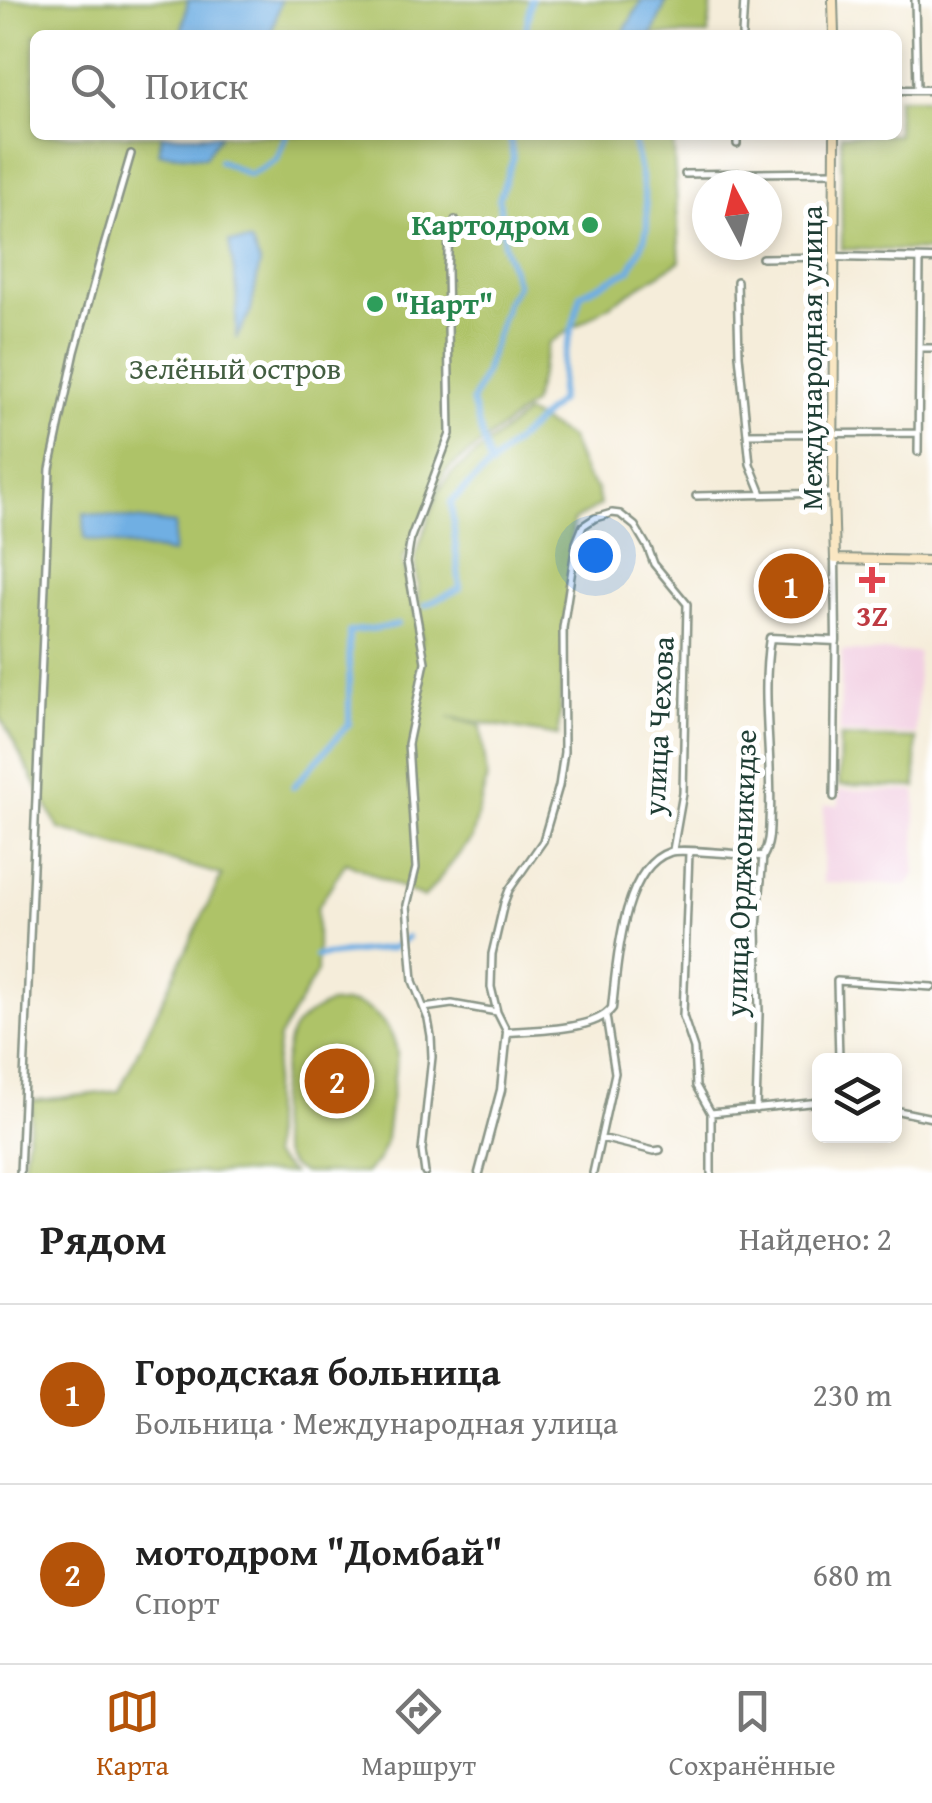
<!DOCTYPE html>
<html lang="ru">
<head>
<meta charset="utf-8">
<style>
	body { margin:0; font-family:"Gentium Book Plus",serif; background:#f6f6f6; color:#222 }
	.controls { position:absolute; right:30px; bottom:30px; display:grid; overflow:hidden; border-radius:15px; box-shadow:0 5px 15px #0003 }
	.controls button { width:90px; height:90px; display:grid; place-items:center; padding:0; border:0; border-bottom:2px solid #e0e0e0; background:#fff; color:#222; font:50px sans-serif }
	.compass { position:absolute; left:692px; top:170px; width:90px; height:90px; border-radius:50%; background:#fff; box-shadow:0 5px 15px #0003; rotate:353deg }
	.you { position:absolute; left:595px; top:555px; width:35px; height:35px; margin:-25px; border:8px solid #fff; border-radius:50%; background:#1a73e8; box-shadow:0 0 0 15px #1a73e833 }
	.badge { display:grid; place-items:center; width:65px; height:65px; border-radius:50%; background:#b45309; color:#fff; font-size:32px; font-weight:700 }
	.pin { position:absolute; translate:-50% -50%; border:5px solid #fff; box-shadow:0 2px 10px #0006 }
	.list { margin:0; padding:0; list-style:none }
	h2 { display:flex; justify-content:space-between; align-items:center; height:130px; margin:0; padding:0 40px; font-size:42px }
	h2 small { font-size:32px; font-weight:400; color:#767676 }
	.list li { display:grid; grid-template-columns:65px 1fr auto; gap:30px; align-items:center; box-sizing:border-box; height:180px; padding:0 40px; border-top:2px solid #e0e0e0 }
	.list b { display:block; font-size:38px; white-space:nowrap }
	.list p { margin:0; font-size:32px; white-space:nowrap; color:#767676 }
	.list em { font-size:32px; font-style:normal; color:#767676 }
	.icon { flex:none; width:55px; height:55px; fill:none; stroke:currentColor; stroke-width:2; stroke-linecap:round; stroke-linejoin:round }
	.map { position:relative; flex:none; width:932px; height:1173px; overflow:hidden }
	.search { position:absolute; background:#fff; box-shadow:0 5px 15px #0003; left:30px; right:30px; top:30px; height:110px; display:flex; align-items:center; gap:25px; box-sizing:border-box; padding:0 35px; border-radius:15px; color:#767676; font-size:38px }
	.sheet { height:490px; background:#fff }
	nav { display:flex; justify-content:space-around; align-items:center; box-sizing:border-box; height:140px; border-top:2px solid #e0e0e0; background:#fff; font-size:28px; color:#767676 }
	nav a { display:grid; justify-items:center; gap:5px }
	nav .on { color:#b45309 }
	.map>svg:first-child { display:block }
	.built { fill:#f2cfe2 }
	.green { fill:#aec368; stroke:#66804e; stroke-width:2.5 }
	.water { fill:#70afe3; stroke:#48768c; stroke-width:2.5 }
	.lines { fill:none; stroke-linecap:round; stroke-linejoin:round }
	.canal { stroke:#70afe3; stroke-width:6 }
	.minor-casing { stroke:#8a9587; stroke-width:10 }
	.tertiary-casing { stroke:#8a9587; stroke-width:11 }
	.secondary-casing { stroke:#8a9587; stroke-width:12 }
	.minor { stroke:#fff; stroke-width:5 }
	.tertiary { stroke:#fff; stroke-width:6 }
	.secondary { stroke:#fae7c3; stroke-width:8 }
	.leisure-dot { fill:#2e9e5b; stroke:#fff; stroke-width:4 }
	.health-dot { fill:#e0444e; stroke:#fff; stroke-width:4 }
	.labels { text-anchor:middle; stroke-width:10; stroke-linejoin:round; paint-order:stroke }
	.leisure-label { font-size:30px; font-weight:bold; fill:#27864d; stroke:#fff; text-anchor:end }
	.street-label { font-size:30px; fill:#1f3d34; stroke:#fff }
	.park-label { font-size:30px; fill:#435e41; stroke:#fff }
	.health-label { font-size:30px; font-weight:bold; fill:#be3a42; stroke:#fff }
</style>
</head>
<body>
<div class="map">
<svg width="932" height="1173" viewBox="0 0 932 1173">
	<rect width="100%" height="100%" fill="#fff"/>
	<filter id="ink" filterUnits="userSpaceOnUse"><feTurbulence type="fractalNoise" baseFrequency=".01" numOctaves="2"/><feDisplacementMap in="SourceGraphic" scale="20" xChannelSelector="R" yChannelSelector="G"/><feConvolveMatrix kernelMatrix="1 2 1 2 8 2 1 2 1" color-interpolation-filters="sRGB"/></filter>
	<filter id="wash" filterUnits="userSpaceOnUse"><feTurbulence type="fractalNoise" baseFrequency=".0048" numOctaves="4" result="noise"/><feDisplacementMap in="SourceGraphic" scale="40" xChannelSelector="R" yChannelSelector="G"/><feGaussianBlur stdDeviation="2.25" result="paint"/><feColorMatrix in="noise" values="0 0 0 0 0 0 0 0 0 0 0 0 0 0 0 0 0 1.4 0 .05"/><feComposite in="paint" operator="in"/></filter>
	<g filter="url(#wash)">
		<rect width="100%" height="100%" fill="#f5edda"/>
		<path class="built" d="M842,651l76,1 -2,83 -76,-2z
			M839,790l77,1 -1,83 -7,11 -85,-2 1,-78h15z"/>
		<path class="green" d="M0,0h712l-4,35h-673v100h638l7,126 -131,82 -17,61 -87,68 -42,88 19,84 -7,-87 23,-65 12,-17 76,-62 44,25 16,39 11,12 3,16 -27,16 -15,215 -110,-19 33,9 6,52 -15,60 -48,60 -78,-36 -29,46v64l-38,66 -7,51v67l19,17h-269l11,-72 86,-10 103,-216 -163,-46 -59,-113z
			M897,98h35v153l-90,-2 -1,-114h56z
			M840,737l76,2v48l-77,-2z
			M330,1003c8,1 18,-1 26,1 22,6 39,29 41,50l-12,91 -8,17 -12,11c-12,0 -53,0 -62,0 -38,-12 -24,-86 -18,-113 2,-10 3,-22 8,-30 9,-14 23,-20 37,-27z"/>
		<path class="water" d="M188,0h93l-10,35h-90z
			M642,0h25l-15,35h-30z
			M162,135h58l-15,22 -46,-4z
			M229,242h22l9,21 -9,47 -15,29 1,-50z
			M84,513l91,11 -2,29 -88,-14z"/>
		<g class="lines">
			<path class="canal" d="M525,35l6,-35
				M220,161l30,14 27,-16 9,-24
				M491,467l-19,-65 13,-30 22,-71 10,-16 -13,-39 -5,-47 14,-40 -3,-24
				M425,605l35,-16 -9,-87 108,-101 3,-35 19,-72 49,-24c5,-12 14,-25 16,-38 5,-23 -10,-71 -13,-97
				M293,787l56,-63v-92c18,-4 32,-2 49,-8
				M316,956l76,-8 15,-11"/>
		</g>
	</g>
	<g filter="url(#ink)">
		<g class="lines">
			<defs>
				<path id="minor" d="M915,0l2,89
					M742,35l2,-35
					M737,144v-9
					M685,174l150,-2
					M762,258l72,-1
					M737,281l2,74 11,109 12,30
					M921,348h11
					M747,434l171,-1
					M918,452l2,-193
					M696,496l137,-3
					M834,797l2,-156
					M689,852l-6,164 11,33 2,37 15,27v60
					M424,1008l28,-4 45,8
					M507,1032l-10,-20 -6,-25 1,-33 12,-51 5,-13 34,-49 16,-55 5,-34 -1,-124 13,-85 7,-17 12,-8 17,-5 8,1 15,12 13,22 6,16 33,40 -4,189 -10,57
					M839,1060l-2,-79 95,6
					M756,1109l3,-95 -2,-86 6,-72
					M894,1110l38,8
					M711,1113l109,-11
					M601,1138l53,13 6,-1
					M20,1173l30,-704 25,-117 27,-99 29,-99
					M425,1173l-3,-22 10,-94 -1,-21 -3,-17 -15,-38 -6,-76 9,-37 -8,-124 17,-82 -18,-100 4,-25 39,-103 -3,-165 2,-31 6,-18
					M593,1173l22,-100 -9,-57"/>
				<path id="tertiary" d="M897,90h35
					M835,257l97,2
					M479,1173l22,-83 6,-58c27,-2 88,-1 105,-24 5,-42 9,-140 58,-156 10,-4 71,3 87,4h6c8,-14 6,-30 7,-45 2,-58 -9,-117 0,-173l66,3 -1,-82"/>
				<path id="secondary" d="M833,0l1,35
					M835,135l-2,358 2,66 97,2"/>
			</defs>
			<use href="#minor" class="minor-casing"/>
			<use href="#tertiary" class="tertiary-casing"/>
			<use href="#secondary" class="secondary-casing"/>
			<use href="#minor" class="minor"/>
			<use href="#tertiary" class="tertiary"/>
			<use href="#secondary" class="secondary"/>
		</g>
	</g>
	<g class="leisure-dot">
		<circle cx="590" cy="225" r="10"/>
		<circle cx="375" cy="304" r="10"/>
	</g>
	<path class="health-dot" d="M867 565h10v10h10v10h-10v10h-10v-10h-10v-10h10z"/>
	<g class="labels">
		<g class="leisure-label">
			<text x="570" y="235">Картодром</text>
			<text x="395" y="314" text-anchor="start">"Нарт"</text>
		</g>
		<g class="street-label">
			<text transform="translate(812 358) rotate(-90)" y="10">Международная улица</text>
			<text transform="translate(659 726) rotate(-87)" y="10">улица Чехова</text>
			<text transform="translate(741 873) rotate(-88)" y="10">улица Орджоникидзе</text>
		</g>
		<g class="park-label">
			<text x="235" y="379">Зелёный остров</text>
		</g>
		<g class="health-label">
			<text x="872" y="626">3Z</text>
		</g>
	</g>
</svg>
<div class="controls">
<button><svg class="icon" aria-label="layers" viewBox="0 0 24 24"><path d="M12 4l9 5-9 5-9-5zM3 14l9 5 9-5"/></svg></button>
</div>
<svg class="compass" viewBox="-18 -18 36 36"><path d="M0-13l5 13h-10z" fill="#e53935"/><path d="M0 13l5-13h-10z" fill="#767676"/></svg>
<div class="you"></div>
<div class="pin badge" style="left:791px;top:586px">1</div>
<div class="pin badge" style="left:337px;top:1081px">2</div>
<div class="search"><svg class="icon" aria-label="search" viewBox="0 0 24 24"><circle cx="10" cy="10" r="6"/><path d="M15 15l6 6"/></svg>Поиск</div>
</div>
<section class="sheet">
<h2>Рядом<small>Найдено: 2</small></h2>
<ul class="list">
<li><span class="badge">1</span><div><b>Городская больница</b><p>Больница · Международная улица</p></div><em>230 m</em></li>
<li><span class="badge">2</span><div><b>мотодром &quot;Домбай&quot;</b><p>Спорт</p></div><em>680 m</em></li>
</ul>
</section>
<nav>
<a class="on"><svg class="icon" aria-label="map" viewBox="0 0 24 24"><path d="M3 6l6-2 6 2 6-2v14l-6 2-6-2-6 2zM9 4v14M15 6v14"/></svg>Карта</a>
<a><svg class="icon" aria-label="directions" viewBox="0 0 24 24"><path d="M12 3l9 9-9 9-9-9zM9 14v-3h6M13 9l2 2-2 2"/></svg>Маршрут</a>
<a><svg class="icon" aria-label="saved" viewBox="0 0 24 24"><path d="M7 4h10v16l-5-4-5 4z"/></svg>Сохранённые</a>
</nav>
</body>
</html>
